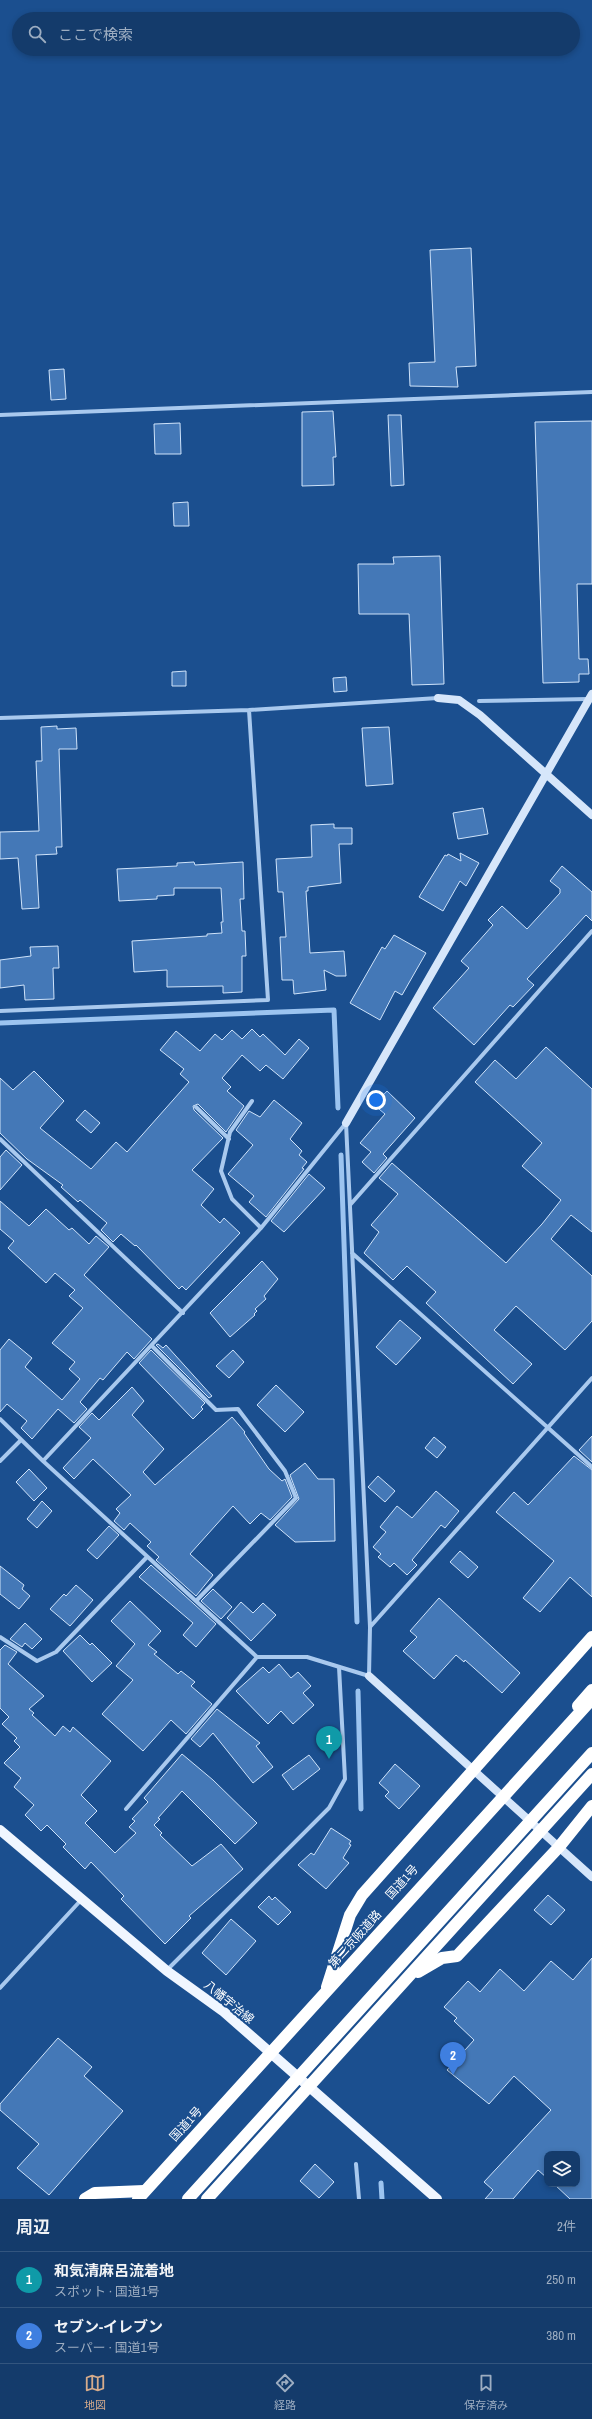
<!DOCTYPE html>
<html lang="ja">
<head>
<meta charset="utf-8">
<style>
	body { margin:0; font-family:"Archivo Narrow","Noto Sans JP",sans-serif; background:#1d4271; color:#f1f3f6 }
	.controls { position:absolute; right:12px; bottom:12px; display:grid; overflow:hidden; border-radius:8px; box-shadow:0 2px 6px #0003 }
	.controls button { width:36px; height:36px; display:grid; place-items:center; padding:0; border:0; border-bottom:1px solid #33557e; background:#143b6b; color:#f1f3f6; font:20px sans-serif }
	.you { position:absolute; left:376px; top:1100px; width:14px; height:14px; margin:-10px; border:3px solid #fff; border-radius:50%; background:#1a73e8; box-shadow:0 0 0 6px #1a73e833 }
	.badge { display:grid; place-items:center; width:26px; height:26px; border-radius:50%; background:#d6ab8b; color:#fff; font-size:13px; font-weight:700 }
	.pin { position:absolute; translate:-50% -33px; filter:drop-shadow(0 1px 2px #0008) }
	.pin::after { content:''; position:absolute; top:21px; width:14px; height:12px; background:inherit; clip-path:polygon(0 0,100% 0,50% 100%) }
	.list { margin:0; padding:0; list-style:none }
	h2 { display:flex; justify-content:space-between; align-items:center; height:52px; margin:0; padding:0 16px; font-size:17px }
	h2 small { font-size:13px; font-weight:400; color:#9dadc1 }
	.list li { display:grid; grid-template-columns:26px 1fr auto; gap:12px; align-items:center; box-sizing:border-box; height:56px; padding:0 16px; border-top:1px solid #33557e }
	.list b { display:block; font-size:15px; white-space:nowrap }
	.list p { margin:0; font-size:13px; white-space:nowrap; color:#9dadc1 }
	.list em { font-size:13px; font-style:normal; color:#9dadc1 }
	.icon { flex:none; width:22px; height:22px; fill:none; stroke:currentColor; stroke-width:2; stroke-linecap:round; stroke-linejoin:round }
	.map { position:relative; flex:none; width:592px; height:2199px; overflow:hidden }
	.search { position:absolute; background:#143b6b; box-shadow:0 2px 6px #0003; left:12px; right:12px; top:12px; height:44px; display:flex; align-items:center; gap:10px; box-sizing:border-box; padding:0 14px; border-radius:22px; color:#9dadc1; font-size:15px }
	.sheet { height:164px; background:#143b6b }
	nav { display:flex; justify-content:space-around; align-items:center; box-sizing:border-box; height:56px; border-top:1px solid #33557e; background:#143b6b; font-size:11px; color:#9dadc1 }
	nav a { display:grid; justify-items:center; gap:2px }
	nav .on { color:#d6ab8b }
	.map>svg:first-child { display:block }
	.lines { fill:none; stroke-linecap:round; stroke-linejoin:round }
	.stream { stroke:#9cc4f0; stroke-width:5 }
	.building { fill:#4478b7; stroke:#cfe3fa }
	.street { stroke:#a9c9ee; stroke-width:4 }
	.secondary { stroke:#d6e6fa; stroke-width:8 }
	.primary { stroke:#f0f6ff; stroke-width:10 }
	.highway { stroke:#fff; stroke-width:12 }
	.highway-bridge { stroke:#fff; stroke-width:12 }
	.labels { text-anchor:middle; stroke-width:4; stroke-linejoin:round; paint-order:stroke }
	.street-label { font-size:12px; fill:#fff; stroke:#1b4f8f }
</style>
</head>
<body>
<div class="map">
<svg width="592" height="2199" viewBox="0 0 592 2199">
	<rect width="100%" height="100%" fill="#1b4f8f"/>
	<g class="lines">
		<path class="stream" d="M0,1023l334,-13 4,98
			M341,1155l16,467
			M358,1691l3,118
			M381,2183l1,16"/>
	</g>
	<path class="building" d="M471,248l5,118 -20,1 2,20 -48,-1 -1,-23 26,-1 -5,-112z
		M64,369l2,30 -15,1 -2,-30z
		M333,411l3,46h-3l1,28 -32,1v-74z
		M388,415h13l3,70 -13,1z
		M592,421v163h-15l2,75h9l1,15h-10v8l-36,1 -8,-261z
		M180,423l1,31h-26l-1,-30z
		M188,502l1,24h-15l-1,-23z
		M440,556l4,128 -32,1 -3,-71h-50l-1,-50h36l-1,-7z
		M186,671v15h-14v-14z
		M346,677l1,14 -13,1 -1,-14z
		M57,726v3l19,-1 1,21h-18l3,98h-6l1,7 -21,1 3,53 -17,1 -4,-51 -18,1v-27l39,-1 -3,-70h6l-1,-34z
		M389,727l4,57 -27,2 -4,-58z
		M483,808l5,26 -30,5 -5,-26z
		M334,824v4h18v16h-13l2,39 -33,4v4h-2l4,62 34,-2 2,25h-10l-12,-6 2,20 -32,4 -1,-14h-11l-2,-43h6l-3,-45h-5l-2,-33 36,-2 -1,-32z
		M460,853l19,10 -13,23 -6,-5 -17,30 -24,-14 26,-42 2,1 1,-2 13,7z
		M194,862l1,3 48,-3 1,37h-4l2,32h3l1,25h-4v36l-19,1v-7l-56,1v-17l-33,2 -2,-31 75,-5v-2l15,-1 -1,-11h2l-2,-34h-47v7l-17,1v3l-38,2 -2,-32 60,-3v-3z
		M562,866l30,26v29l-6,-6 -59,64 7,6 -21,22 -3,-2 -36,40 -41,-37 36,-40 -8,-7 32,-36 -5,-5 14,-14 25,23 33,-36v-4l-10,-8z
		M394,935l32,18 -24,42 -7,-4 -15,29 -30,-17 32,-56 3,2z
		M58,946l1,22h-6l1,31 -29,1 -1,-15 -24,3v-28l31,-4 -1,-9z
		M252,1029l8,8 3,-3 22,21 14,-16 10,9 -26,31 -17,-14 -6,6 -18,-16 -20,23 9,9 -4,4 17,15 -18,26 -28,-28 -5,2 1,4 29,28 -31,32 22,19 -13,16 19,18 4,-5 16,15 -54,57 -4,-4 -3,3 -43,-44 -1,1 -14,-12 -8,8 -12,-12 6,-7 -27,-23 -2,2 -17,-15 2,-2 -36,-26 -27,-26v-55l13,12 21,-19 30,30 -24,27 51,41 25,-27 11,10 62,-70 -9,-8 4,-5 -24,-19 16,-19 24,20 15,-17 7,6 10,-10 10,9z
		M546,1047l46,42v143l-21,-17 -20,24 41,37v45l-27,29 -49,-44 -22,24 38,34 -19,20 -87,-81 10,-11 -28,-25 -1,-1 -14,14 -29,-27 15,-21 -8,-7 27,-31 -19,-16 13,-15 114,100 36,-39 19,-24 -39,-34 20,-23 -67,-61 20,-22 21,19z
		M387,1091l28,27 -32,36 4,4 -13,15 -12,-11 9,-10 -11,-9 25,-29 -11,-9z
		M274,1100l28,23 -12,16 12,12 -3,4 8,7 -5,6 2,1 -38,48 -17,-15 5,-6 -26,-22 25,-29 -17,-15 13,-19 11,6z
		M85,1110l15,13 -9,10 -15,-13z
		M6,1150l16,15 -22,25v-33z
		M309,1174l16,14 -41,44 -13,-11z
		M0,1201l29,25 17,-17 23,21 3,-2 17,16 7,-8 13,11 -25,28 68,64 -18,20 -7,-7 -24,28 -3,-2 -20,24 7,7 -13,14 -16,-14 -26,30 -11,-11 6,-7 -20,-17 -7,8v-62l9,-11 23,19 -7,9 37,33 18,-21 -11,-10 6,-7 -23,-19 31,-35 -14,-12 6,-6 -20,-17 -9,10 -38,-35 6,-7 -14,-12z
		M262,1261l16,18 -14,17 2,3 -11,10 2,2 -3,3 1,1 -25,22 -20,-24z
		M400,1320l21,18 -25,27 -20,-18z
		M158,1344l5,4 3,-3 46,51 -3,2 -53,-53z
		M151,1350l54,53 -4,4 2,2 -10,10 -54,-56z
		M233,1350l11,12 -15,16 -13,-12z
		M276,1385l28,27 -19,20 -28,-27z
		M132,1387l12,14 -12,14 32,34 -21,23 12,13 77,-68 13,15 -1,1 25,36 13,12 3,-2 7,18 -22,23 -9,-7 -11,11 -17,-18 -43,48 23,21 -17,21 -40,-36 3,-3 -12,-11 4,-4 -21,-19 -6,7 -10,-9 6,-8 -4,-4 15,-14 -38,-36 -19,20 -11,-11 28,-30 -12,-11 13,-14 7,7z
		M592,1436v26l-13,-12z
		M434,1437l12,10 -9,11 -12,-10z
		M574,1456l18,14v127l-22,-20 -30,35 -17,-14 31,-37 -58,-49 18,-20 14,13z
		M305,1463l13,16h16l1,62 -40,1 -20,-17 24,-26 -9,-24z
		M29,1469l18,19 -13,13 -18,-19z
		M378,1476l17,15 -10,11 -17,-15z
		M436,1491l23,20 -14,17 -4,-3 -29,35 5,5 -10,10 -13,-12 -4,4 -12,-10 3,-3 -8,-7 13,-15 -6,-5 17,-21 15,12z
		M42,1501l10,10 -15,17 -10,-9z
		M109,1526l10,9 -22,24 -10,-9z
		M460,1551l18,16 -10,11 -18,-16z
		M151,1565l65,59 -20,23 -13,-12 10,-12 -54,-46z
		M0,1566l24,19 -2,4 8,7 -11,13 -19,-15z
		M76,1585l17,15 -23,26 -20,-17 14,-15 2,2z
		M213,1589l19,18 -11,12 -20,-18z
		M439,1598l81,75 -18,20 -37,-33 -1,2 -8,-7 -22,24 -31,-28 14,-14 -7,-6z
		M130,1601l31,30 -13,14 9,7 -3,2 24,20 3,-3 14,11 -4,4 21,18 -26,30 -15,-14 -28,31 -41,-37 31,-34 -17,-14 19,-22 -24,-23z
		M241,1602l12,11 10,-10 13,12 -25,26 -24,-23z
		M25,1623l17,16 -10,10 -7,-6 -3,4 -12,-8z
		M80,1635l10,10 2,-2 20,20 -20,19 -29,-31z
		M5,1645l12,7 -9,12 36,32 -15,13 5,4 -2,2 23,21 8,-10 7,6 3,-5 38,34 -30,34 16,16 -12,12 30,30 21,-20 -7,-6 6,-6 -3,-2 16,-17 -4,-4 38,-44 31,26 44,43 -22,21 -53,-53 -24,27 2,1 -6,6 8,8 -2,2 32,31 29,-22 22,25 -54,47 2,2 -26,26 -44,-45 3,-3 -33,-34 -6,7 -22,-22 3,-3 -19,-19 -6,6 -16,-16 9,-10 -20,-18 7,-9 -17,-15 16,-16 -6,-6 3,-3 -15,-14 7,-7 -9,-9v-58z
		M279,1664l12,14 7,-6 13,14 -8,7 11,12 -21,19 -12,-13 -13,13 -32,-33 27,-24 6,6z
		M217,1709l43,34 -4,3 17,21 -20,16 -40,-50 -13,14 -9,-8z
		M309,1755l11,14 -27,21 -11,-15z
		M395,1764l25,22 -21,23 -14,-13 4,-4 -10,-9z
		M331,1828l20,13 -2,3 2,1 -8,13 6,5 -23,26 -28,-24 13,-12 3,2z
		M548,1895l17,15 -14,15 -17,-15z
		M269,1896l3,4 3,-3 16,15 -13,13 -20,-18z
		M231,1919l25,22 -30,34 -24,-22z
		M592,1958v241h-22l-16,-15h23v-30h-30v24l-9,-8 -25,29h-28l8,-9 -9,-8 67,-72 -37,-34 -25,28 -42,-34 27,-30 -20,-19 3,-3 -13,-11 24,-26 12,11 20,-23 24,22 27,-30 22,19z
		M58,2038l34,29 -8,9 39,35 -74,84 -32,-27 22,-24 -39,-34v-6z
		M315,2164l19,18 -15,16 -19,-17z"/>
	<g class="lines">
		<path class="street" d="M0,415l592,-23
			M479,701l110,-2
			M0,718l249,-8 189,-12
			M0,1011l268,-11 -19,-290
			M252,1101l-22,31 -9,39 11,28 29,29
			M196,1107l33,32
			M0,1139l183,174
			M350,1205l242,-274
			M352,1253l240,214
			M152,1346l64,64 22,-1 47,62 11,27 -100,103
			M0,1419l43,42 214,196h50l62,19 1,-49 -24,-504
			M0,1461l21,-21
			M43,1461l218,-233 85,-105
			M370,1627l222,-249
			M0,1637l37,24 19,-9 91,-95
			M126,1809l131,-152
			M167,1970l162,-162 16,-29 -6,-112
			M0,1988l82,-89
			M356,2164l3,35"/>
		<path class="secondary" d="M438,698l21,2 21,15 112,100
			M346,1123l246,-429
			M369,1676l223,201"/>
		<path class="primary" d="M0,1830l167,141 57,41 213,187"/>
		<path class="highway" d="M578,1706l14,-16
			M418,1972l24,-14 15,-2 102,-109 33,-41
			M327,1987l23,-72 12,-20 230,-258
			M85,2199l10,-6 49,-2
			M207,2199l385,-425"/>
		<path class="highway-bridge" d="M138,2199l454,-500
			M188,2199l404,-446"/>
	</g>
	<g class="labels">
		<g class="street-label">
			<text transform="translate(402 1882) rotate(-48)" y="4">国道1号</text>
			<text transform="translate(355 1939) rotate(-48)" y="4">第二京阪道路</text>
			<text transform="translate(229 2002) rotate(39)" y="4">八幡宇治線</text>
			<text transform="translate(186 2124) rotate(-48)" y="4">国道1号</text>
		</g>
	</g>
</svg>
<div class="controls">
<button><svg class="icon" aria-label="layers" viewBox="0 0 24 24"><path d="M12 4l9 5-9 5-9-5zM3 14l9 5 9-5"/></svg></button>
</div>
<div class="you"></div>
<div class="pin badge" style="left:329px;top:1759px;background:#0f9aa8">1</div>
<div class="pin badge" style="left:453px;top:2075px;background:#3f7fe0">2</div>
<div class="search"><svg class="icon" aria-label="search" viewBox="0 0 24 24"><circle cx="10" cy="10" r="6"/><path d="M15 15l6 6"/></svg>ここで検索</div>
</div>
<section class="sheet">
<h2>周辺<small>2件</small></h2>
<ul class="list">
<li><span class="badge" style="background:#0f9aa8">1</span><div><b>和気清麻呂流着地</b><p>スポット · 国道1号</p></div><em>250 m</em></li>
<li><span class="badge" style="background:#3f7fe0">2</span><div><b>セブン-イレブン</b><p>スーパー · 国道1号</p></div><em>380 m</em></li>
</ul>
</section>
<nav>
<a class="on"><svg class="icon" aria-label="map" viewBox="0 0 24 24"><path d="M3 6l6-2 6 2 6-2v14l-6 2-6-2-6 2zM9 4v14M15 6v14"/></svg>地図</a>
<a><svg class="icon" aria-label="directions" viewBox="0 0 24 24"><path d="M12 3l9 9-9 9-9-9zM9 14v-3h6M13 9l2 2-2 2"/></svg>経路</a>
<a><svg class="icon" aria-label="saved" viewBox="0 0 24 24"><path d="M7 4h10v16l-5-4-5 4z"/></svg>保存済み</a>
</nav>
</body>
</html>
